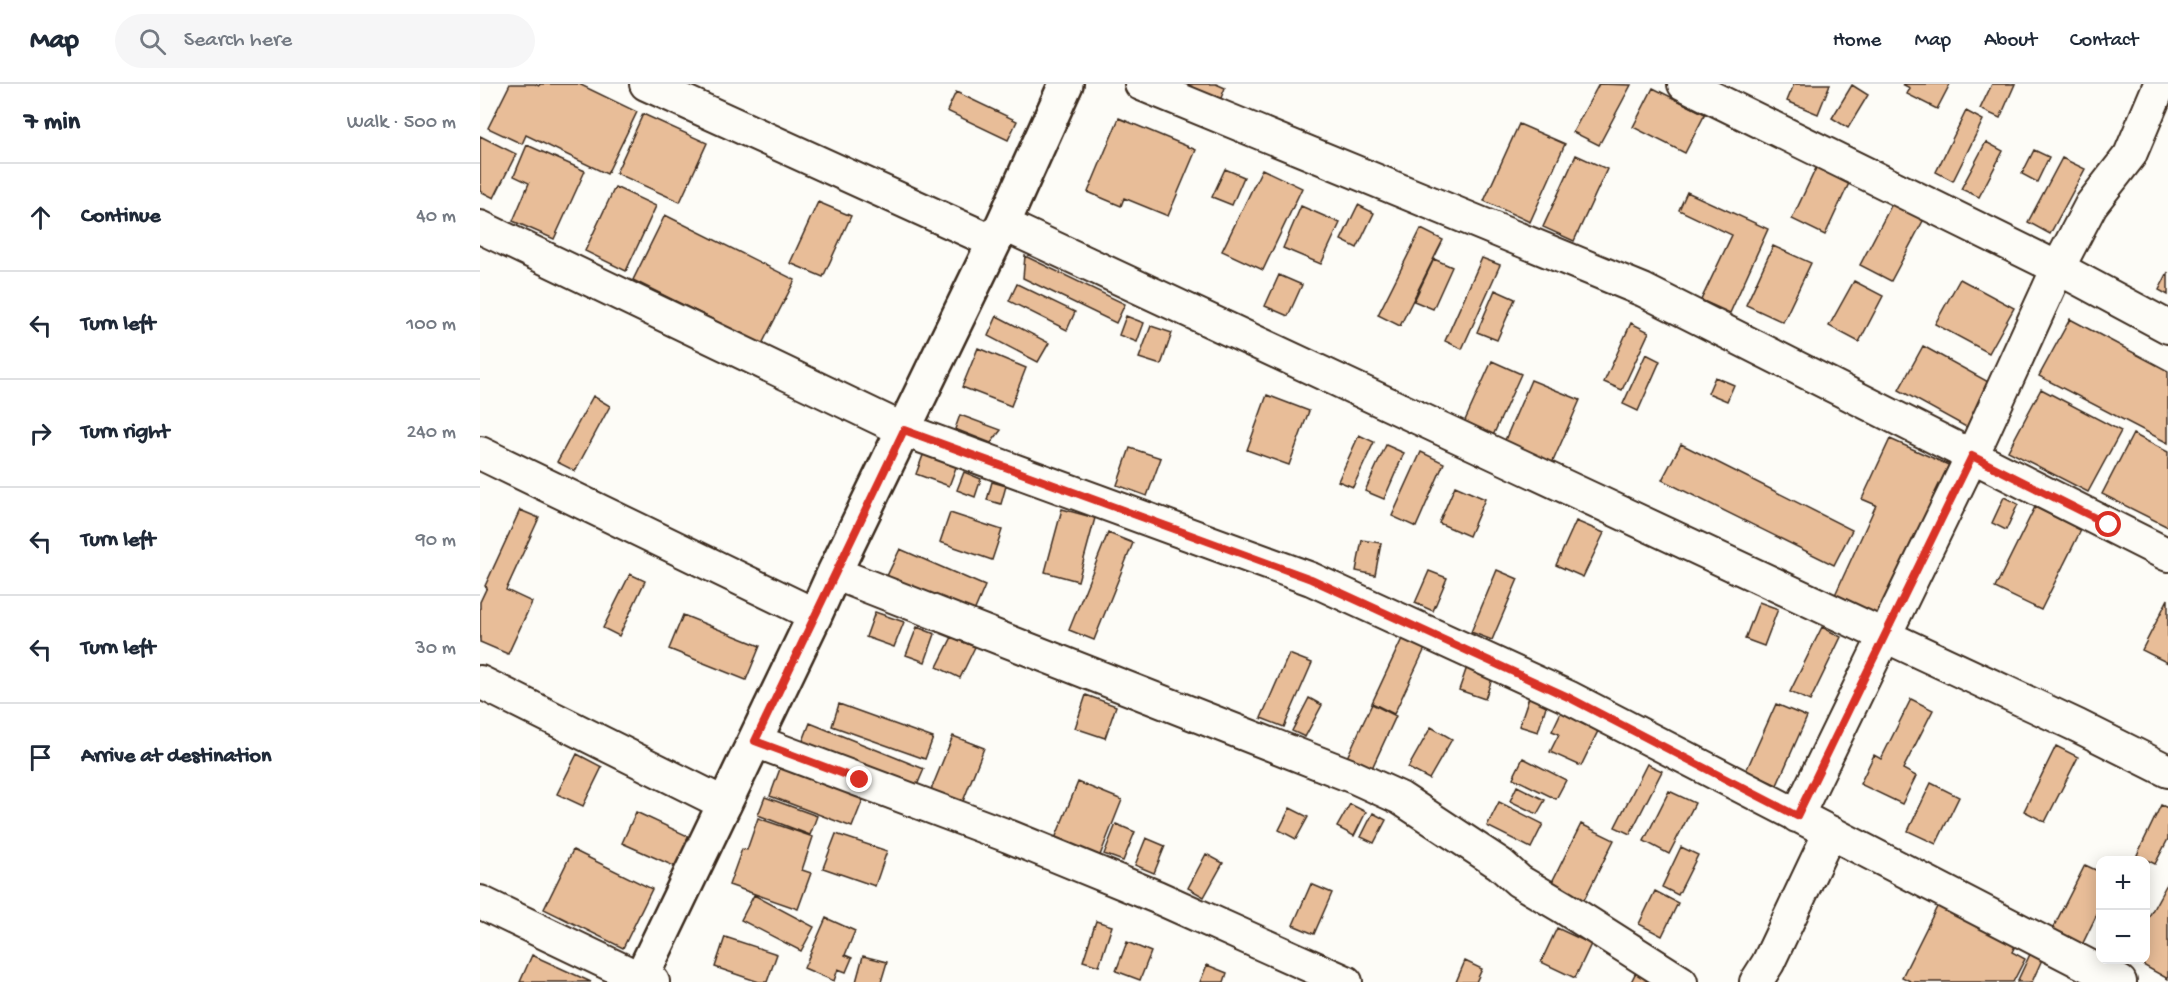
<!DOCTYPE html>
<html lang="en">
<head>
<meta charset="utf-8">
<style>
	body { margin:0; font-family:"Gochi Hand",sans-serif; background:#f6f6f7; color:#1f2937 }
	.controls { position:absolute; right:18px; bottom:18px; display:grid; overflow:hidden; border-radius:12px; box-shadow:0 3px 15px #0003 }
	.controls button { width:54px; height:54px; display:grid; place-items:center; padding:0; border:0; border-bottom:2px solid #e0e1e3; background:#fff; color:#1f2937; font:30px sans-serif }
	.stop { position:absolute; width:18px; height:18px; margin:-14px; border:4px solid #d93025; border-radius:50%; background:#fff }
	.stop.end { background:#d93025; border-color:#fff; box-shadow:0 2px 6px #0008 }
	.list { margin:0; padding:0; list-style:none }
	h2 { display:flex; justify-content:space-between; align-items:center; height:78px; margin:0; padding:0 24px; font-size:26px }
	h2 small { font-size:20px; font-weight:400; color:#747a83 }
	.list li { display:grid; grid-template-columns:39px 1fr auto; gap:18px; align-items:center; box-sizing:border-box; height:108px; padding:0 24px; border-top:2px solid #e0e1e3 }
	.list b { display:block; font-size:22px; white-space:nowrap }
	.list em { font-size:20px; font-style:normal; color:#747a83 }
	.icon { flex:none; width:33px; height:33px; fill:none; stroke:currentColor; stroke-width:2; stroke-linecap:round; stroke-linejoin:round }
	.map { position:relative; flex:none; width:1688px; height:898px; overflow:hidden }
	header { display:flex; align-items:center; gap:36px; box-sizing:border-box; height:84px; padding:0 30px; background:#fff; border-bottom:2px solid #e0e1e3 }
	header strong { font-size:28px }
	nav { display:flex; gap:33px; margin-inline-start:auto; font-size:21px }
	.search { width:420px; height:54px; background:#f6f6f7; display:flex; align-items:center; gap:15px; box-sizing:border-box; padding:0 21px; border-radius:33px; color:#747a83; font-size:22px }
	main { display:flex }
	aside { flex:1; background:#fff }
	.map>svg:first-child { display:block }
	.building { fill:#e8bd98; stroke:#3b2a1e; stroke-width:1.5 }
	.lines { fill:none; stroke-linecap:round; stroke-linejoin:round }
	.minor-casing { stroke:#3b2a1e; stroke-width:36 }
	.tertiary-casing { stroke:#3b2a1e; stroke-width:38 }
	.minor { stroke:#fdfcf7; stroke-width:32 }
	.tertiary { stroke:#fdfcf7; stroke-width:33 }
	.route { stroke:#d93025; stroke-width:8 }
</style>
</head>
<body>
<header>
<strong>Map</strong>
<div class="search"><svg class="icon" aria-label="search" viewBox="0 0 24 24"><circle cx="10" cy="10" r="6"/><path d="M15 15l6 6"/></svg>Search here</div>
<nav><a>Home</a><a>Map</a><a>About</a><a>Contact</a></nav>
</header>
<main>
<aside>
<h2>7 min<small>Walk · 500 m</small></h2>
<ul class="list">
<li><svg class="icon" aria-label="ahead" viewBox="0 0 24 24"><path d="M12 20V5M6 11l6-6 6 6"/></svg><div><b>Continue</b></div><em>40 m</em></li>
<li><svg class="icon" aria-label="left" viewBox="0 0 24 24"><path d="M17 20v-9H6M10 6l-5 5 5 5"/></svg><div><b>Turn left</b></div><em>100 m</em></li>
<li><svg class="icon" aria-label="right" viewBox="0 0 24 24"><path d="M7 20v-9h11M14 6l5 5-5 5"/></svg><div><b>Turn right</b></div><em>240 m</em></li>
<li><svg class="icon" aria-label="left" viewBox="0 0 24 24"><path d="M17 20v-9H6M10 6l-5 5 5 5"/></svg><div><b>Turn left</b></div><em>90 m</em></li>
<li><svg class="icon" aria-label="left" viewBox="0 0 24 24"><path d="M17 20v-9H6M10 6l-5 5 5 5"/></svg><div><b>Turn left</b></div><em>30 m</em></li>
<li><svg class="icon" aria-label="arrive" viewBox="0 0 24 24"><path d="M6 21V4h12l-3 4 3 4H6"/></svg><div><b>Arrive at destination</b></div></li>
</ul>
</aside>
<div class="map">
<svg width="1688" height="898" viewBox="0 0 1688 898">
	<rect width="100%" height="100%" fill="#fdfcf7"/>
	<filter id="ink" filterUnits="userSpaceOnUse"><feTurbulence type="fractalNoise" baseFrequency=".0167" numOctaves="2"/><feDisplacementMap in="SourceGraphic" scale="12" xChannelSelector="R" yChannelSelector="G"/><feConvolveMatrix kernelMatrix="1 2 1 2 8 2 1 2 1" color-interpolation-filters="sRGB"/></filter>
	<g filter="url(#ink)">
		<path class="building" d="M30,0h25l4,2 1,-2h39l58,28 -30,62 -81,-39 -4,9 -34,-16z
			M696,0h40l9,4 -6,15z
			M1119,0l32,1 -32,60 -26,-13z
			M1314,0h36l-12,30 -31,-13z
			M1422,0h48l-13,25 -30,-15 3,-6z
			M1512,0h23l-15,34 -20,-9z
			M1372,1l16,10 -20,33 -16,-10z
			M1173,4l52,26 -20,39 -52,-26z
			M476,8l61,29 -9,19 -61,-29z
			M1486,27l17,9 -30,61 -17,-9z
			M163,30l64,29 -27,59 -64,-29z
			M639,34l77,32 -28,66 -44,-18 -3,8 -33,-14z
			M1039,40l46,20 -35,78 -46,-21z
			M0,52l36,18 -22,44 -14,-7z
			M1506,58l17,9 -24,46 -18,-8z
			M47,61l58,26 -31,68 -41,-18 16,-38 -15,-7z
			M1554,66l15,7 -12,25 -15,-8z
			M1096,71l31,14 -33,72 -31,-14z
			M1582,74l23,11 -35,65 -22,-12z
			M1337,82l33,15 -25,54 -33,-16z
			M745,85l19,8 -12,28 -20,-8z
			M782,85l40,19 -39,82 -41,-19z
			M135,103l41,19 -30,65 -41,-20z
			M1207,108l81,37 -38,84 -29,-13 31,-65 -53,-25z
			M338,118l33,14 -28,61 -33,-14z
			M1413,118l31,17 -33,62 -31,-16z
			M878,121l16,8 -17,35 -16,-8z
			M821,122l39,17 -19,41 -38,-16z
			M185,131l130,65 -33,64 -129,-64z
			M941,145l22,11 -43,86 -22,-11z
			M1293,162l38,17 -28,59 -37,-17z
			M545,172l100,48 -9,19 -93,-45z
			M1002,174l18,7 -38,84 -17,-8z
			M954,175l18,8 -19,42 -19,-8z
			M1688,188v23l-9,-5z
			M799,191l23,10 -14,31 -23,-10z
			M1480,195l54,29 -25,45 -54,-29z
			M1374,197l29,15 -24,46 -30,-16z
			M537,200l58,28 -8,18 -58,-29z
			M1015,206l20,9 -18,41 -20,-8z
			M517,232l52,27 -11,19 -50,-26z
			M646,232l18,7 -7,19 -18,-7z
			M1590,235l98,52v72l-129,-67z
			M1151,239l18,9 -27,58 -18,-8z
			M671,242l21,7 -11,32 -22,-7z
			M1443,262l69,38 -24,44 -69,-38z
			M498,264l48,20 -15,38 -49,-19z
			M1166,270l14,7 -22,50 -15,-7z
			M1012,277l29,13 -30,66 -29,-13z
			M1235,293l19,8 -7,16 -19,-8z
			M1051,296l49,20 -30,68 -48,-21z
			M1561,305l80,42 -33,61 -80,-41z
			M787,311l42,16 -20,54 -42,-15z
			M113,312l17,10 -35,65 -18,-9z
			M480,331l41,15 -10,13 -36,-14z
			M1653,350l35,18v75l-66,-33z
			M879,351l15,7 -21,45 -15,-6z
			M1410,355l63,28 -69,152 -50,-22 42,-92 -14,-6z
			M1201,360l171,86 -18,35 -172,-85z
			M906,361l18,8 -20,46 -19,-8z
			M650,364l31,10 -14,38 -30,-11z
			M445,366l33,12 -9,24 -33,-12z
			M941,368l23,11 -28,64 -24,-11z
			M484,388l17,7 -6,18 -18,-7z
			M512,398l14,4 -5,18 -14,-4z
			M975,402l30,13 -16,37 -30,-13z
			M1524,413l14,7 -12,26 -14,-7z
			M1555,423l46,23 -40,80 -46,-22z
			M582,425l33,9 -17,63 -33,-9z
			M40,426l19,8 -33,72 26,12 -24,52 -28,-12v-40l7,-15 -2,-1z
			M470,429l52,17 -10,30 -52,-18z
			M1096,437l28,12 -21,44 -27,-12z
			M628,449l25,10 -39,97 -25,-10z
			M882,456l19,3 -6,32 -19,-4z
			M420,465l85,37 -12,28 -86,-38z
			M1017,486l21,9 -26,61 -21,-8z
			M949,487l18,7 -14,33 -18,-8z
			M150,490l15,7 -26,55 -16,-8z
			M1688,515v64l-26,-13z
			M1279,518l19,7 -14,37 -19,-7z
			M395,528l29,10 -10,25 -28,-10z
			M203,531l77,31 -14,34 -77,-31z
			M437,543l18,7 -10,28 -19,-7z
			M1342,543l19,10 -31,64 -20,-9z
			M927,544l23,10 -36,76 -22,-11z
			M472,553l23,10 -15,31 -23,-11z
			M809,570l23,9 -28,64 -23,-9z
			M988,580l26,9 -9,26 -26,-9z
			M1050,610l18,6 -10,32 -19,-6z
			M606,611l30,11 -11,32 -30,-10z
			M829,614l13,7 -17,32 -13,-6z
			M1431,615l22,11 -30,59 13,7 -14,28 -42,-20 14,-29 7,4z
			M359,620l94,34 -8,21 -93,-33z
			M892,620l24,12 -29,63 -25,-11z
			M1296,620l31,13 -30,68 -31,-14z
			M1083,624l18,8 -3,6 20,9 -17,35 -31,-14 9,-18 -7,-3z
			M330,639l114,46 -12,28 -113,-46z
			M951,643l21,12 -23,40 -21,-11z
			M473,652l31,12 -26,66 -32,-12z
			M1576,662l22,11 -33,65 -21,-11z
			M97,670l25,13 -19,39 -26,-12z
			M1043,674l43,22 -10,19 -43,-21z
			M1167,680l15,7 -32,63 -15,-7z
			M301,682l83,31 -12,30 -82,-31z
			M598,698l44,18 -27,68 -45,-17z
			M1451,699l28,14 -23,47 -28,-13z
			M1037,702l28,14 -8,14 -27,-13z
			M1189,707l26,12 -26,51 -25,-13z
			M285,713l52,19 -7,19 -52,-20z
			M1019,718l44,22 -12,24 -44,-22z
			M870,720l16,8 -12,24 -17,-9z
			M1681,721l7,3v31l-13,25 -18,-9z
			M810,724l18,9 -12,22 -17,-9z
			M156,728l54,25 -14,30 -54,-24z
			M893,729l13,7 -12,23 -13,-6z
			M278,734l55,19 -11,33 9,3 -13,36 -69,-24 13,-36 5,1z
			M636,740l19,8 -12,29 -19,-7z
			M1101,740l33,16 -35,70 -33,-16z
			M356,750l51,17 -12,35 -52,-18z
			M666,754l19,8 -11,27 -19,-8z
			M1201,763l17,8 -20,40 -16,-8z
			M93,766l79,39 -29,59 -79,-39z
			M726,770l17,9 -19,34 -16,-9z
			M1605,781l15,7v36l-20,41 -30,-15z
			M1688,798v97l-34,-19h12v-38z
			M831,800l21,9 -18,41 -21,-9z
			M1175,807l23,12 -16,33 -23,-12z
			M274,811l60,32 -13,24 -60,-31z
			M1458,821l78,39 -4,8 13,7 -12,23h-101l-10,-5z
			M346,834l29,13 -10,24 7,3 -6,14 -8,-3 -4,12 -30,-13z
			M616,837l16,5 -13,40 -16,-5z
			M1077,844l34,16 -16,34 -34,-16z
			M245,853l52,17 -10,28h-8l-44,-15z
			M647,858l24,10 -11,28 -24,-9z
			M1552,866l12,5 -12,27h-15z
			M52,871l59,27h-71z
			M383,872l24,6 -6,20h-25z
			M985,877l17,8 -6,13h-20z
			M727,881l20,8 -3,9h-24z
			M1156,888l20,10h-25z"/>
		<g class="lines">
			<defs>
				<path id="minor" d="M166,0l348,158
					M661,0l502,206 525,265
					M1204,0l374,184 110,59
					M523,140l1075,502 90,45
					M0,143l424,203 407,149 257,118 552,285
					M0,369l335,162
					M354,489l520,204 46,21 100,66 19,17 44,26 118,75
					M0,598l245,122
					M275,657l253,95 149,61 189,85
					M1317,732l175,-360 86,-188 33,-63 39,-50 30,-71
					M0,818l161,77 12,3
					M1276,898l12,-19 62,-131"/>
				<path id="tertiary" d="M159,898l176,-367 19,-42 169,-349 63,-140"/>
			</defs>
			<use href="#minor" class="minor-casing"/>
			<use href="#tertiary" class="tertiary-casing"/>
			<use href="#minor" class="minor"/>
			<use href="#tertiary" class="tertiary"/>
		</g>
	</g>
	<g class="lines" filter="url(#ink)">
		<path class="route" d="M380,696l-105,-39 149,-311 407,149 257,118 229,119 175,-360 137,69"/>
	</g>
</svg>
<div class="controls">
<button>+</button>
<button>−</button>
</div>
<div class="stop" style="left:1629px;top:441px"></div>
<div class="stop end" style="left:380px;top:696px"></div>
</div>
</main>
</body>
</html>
